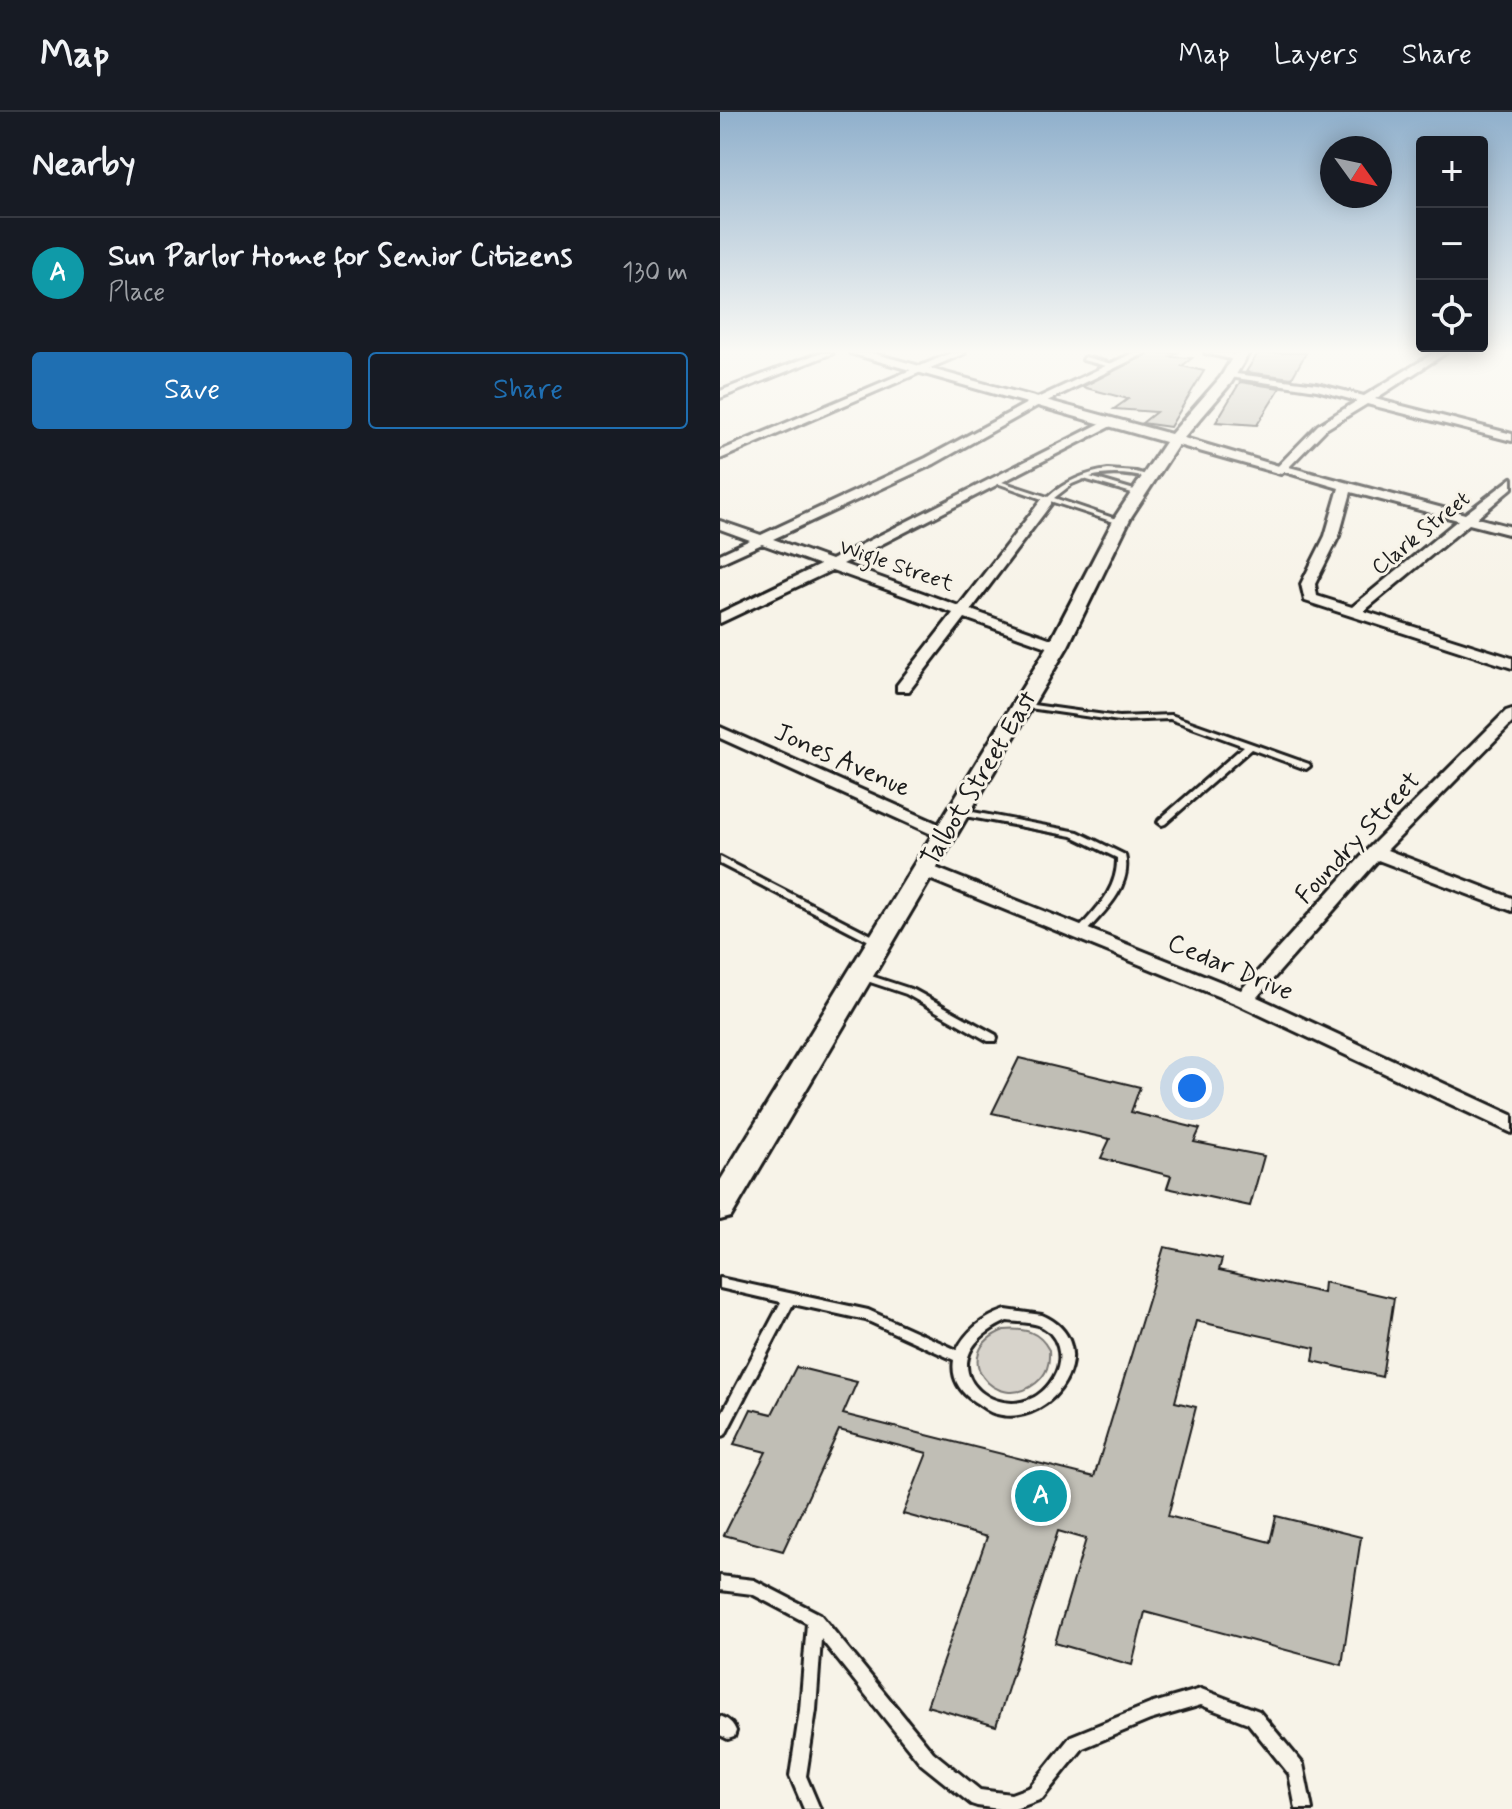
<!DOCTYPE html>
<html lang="en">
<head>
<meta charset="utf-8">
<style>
	body { margin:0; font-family:Mynerve,sans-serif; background:#20242c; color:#f1f3f6 }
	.controls { position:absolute; right:24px; top:24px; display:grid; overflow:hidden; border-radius:8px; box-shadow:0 4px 20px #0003 }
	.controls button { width:72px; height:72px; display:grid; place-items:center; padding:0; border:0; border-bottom:2px solid #363941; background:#171b24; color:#f1f3f6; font:40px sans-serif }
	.compass { position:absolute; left:600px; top:24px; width:72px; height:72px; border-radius:50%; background:#171b24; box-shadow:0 4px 20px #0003; rotate:123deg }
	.you { position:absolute; left:472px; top:976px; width:28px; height:28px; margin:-20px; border:6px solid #fff; border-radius:50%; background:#1a73e8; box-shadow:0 0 0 12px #1a73e833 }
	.badge { display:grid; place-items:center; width:52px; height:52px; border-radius:50%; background:#1f6fb2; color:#fff; font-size:26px; font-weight:700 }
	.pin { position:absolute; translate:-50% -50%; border:4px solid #fff; box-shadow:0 2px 8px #0006 }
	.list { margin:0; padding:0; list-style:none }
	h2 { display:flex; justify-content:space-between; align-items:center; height:104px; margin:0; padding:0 32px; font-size:34px }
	h2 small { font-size:26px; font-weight:400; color:#9ea1a6 }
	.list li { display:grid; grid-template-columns:52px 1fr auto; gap:24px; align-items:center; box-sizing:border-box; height:112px; padding:0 32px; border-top:2px solid #363941 }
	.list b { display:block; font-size:30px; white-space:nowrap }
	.list p { margin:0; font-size:26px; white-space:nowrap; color:#9ea1a6 }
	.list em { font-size:26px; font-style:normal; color:#9ea1a6 }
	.actions { display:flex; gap:16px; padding:24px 32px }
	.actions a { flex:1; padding:18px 0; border:2px solid #1f6fb2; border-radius:8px; text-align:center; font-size:28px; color:#1f6fb2 }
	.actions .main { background:#1f6fb2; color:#fff }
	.icon { flex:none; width:44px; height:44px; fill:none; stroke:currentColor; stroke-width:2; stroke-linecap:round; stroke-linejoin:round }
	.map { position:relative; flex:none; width:792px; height:1697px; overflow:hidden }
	header { display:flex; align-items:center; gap:48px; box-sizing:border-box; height:112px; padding:0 40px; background:#171b24; border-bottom:2px solid #363941 }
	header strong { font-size:38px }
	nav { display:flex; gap:44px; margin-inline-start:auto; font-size:28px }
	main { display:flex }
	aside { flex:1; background:#171b24 }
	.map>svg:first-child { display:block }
	.green { fill:#d7d3cb; stroke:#7a7874; stroke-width:2 }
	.building { fill:#c0beb5; stroke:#1c1c1c; stroke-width:2 }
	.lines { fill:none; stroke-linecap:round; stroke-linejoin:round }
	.lane-casing { stroke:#1c1c1c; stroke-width:6 }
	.street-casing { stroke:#1c1c1c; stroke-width:6 }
	.secondary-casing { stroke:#1c1c1c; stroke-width:6 }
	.lane { fill:#f7f3e8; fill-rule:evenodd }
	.street { fill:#f7f3e8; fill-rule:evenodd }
	.secondary { fill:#f7f3e8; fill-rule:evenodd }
	.labels { text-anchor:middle; stroke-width:6; stroke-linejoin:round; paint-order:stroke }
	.far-street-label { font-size:22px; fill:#1c1c1c; stroke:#f7f3e8 }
	.street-label { font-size:26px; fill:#1c1c1c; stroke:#f7f3e8 }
</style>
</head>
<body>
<header>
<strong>Map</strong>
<nav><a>Map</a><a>Layers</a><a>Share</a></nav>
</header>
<main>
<aside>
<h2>Nearby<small></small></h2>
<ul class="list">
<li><span class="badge" style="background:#0f9aa8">A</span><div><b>Sun Parlor Home for Senior Citizens</b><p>Place</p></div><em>130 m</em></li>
</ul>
<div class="actions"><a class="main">Save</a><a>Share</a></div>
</aside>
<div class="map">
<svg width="792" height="1697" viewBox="0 0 792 1697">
	<rect width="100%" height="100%" fill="#f7f3e8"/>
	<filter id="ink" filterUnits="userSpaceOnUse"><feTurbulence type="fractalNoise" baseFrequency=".0125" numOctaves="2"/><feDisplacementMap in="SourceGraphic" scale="16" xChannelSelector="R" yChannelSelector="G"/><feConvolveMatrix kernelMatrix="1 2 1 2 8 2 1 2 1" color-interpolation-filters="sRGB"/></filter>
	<g filter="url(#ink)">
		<path class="green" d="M284,1218c20,-2 35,1 45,20 1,14 -2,24 -13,33 -40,32 -90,-30 -32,-53z"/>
		<path class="building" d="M429,241h28l-6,4 21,1 -10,8 22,5 -34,56 -28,-4 14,-11 -42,-3 14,-10 -46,-12z
			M538,241h48l-14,25 -46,-6z
			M520,270l40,6 -23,37 -41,-3z
			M299,946l121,29 -9,25 69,17 -6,13 70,14 -14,50 -83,-18 4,-12 -70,-18 9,-19 -118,-26z
			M444,1135l58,12 -3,11 104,23 1,-11 70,16 -12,79 -69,-16 2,-13 -119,-27 -21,81 21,5 -28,109 102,26 6,-26 85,21 -19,128 -197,-53 -13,53 -77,-22 31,-104 -28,-8 -62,195 -69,-20 60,-169 -84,-23 24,-61 -88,-23 -56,121 -59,-16 42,-83 -32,-8 17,-35 21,5 24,-47 61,15 -14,32 251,63z"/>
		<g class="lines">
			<defs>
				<path id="lane" d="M365,245l31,8 1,1 -3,2 -31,-8z
					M388,358l28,2 17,5 -3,2c-20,-5 -39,-7 -60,-2l51,15 1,1 -3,2 -55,-16 -12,5 -18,14 68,23v2l-2,1 -70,-23 -5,1v-2l-51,-18 5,-1 49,16c18,-16 37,-24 60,-27z
					M299,591l100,14 52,-2 138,49 1,2 -4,3 -3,-1 -52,-19 -86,75 -3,1 -4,-3 1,-2 85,-74 -74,-27 -51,2 -97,-14 -4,-2z
					M237,697l121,23 47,23c8,32 -22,58 -42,80h-6l-2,-2 2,-2c19,-22 41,-41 40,-73l-45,-22 -118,-22 -1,-2z
					M0,745l161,83 2,2 -5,3 -3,-1 -155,-80z
					M142,861l52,17 82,45 1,3 -1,3h-8l-82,-47 -48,-16 -1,-2z
					M0,1166l148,32 89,40c10,-21 28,-33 49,-40l36,5c65,28 13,114 -45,99 -8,-1 -15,-8 -22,-12 -15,-9 -24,-24 -21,-42l-88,-40 -73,-16 -68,131 -5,2v-20l61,-115 -61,-14zM287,1209c9,1 22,1 31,4 21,8 27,33 16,52 -39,67 -144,-12 -47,-56z
					M0,1464l34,4 66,34 113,138 47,38 31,4 19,-7 41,-51 79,-32 51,-15 58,22 44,53 9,45h-16l-7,-35 -41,-51 -47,-18 -51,15 -67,28 -41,51 -27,10h-16l-22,-3 -6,-2 -50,-40 -100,-125 -5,71 -10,66 14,33h-16l-14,-33 10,-66 7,-87 -55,-29 -32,-4z
					M0,1604c8,3 13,7 16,15l-2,6 -6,2 -8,-4z"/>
				<path id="street" d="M99,241h14l-113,45v-7z
					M231,241h14l-245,106v-8z
					M413,241h13l-107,52 -105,59 -161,75 58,21 276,-140h8v4l-272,140 116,42 84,-108h8v6l-80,106 92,33v6h-10l-88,-31 -56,73h-12v-6l56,-72 -121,-43 -112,53v-10l100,-48 -58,-21 -42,19v-9l30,-14 -30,-11v-8l41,14 165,-77 105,-57z
					M485,241h23l16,5 -5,3z
					M714,241h12l-71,46 137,35v7l-145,-37 -41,25 -37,38 176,47 47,-36v10l-35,30 35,9v8l-43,-11 -105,87 148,47v10l-207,-67 -4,-17 24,-48 14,-48 -64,-19 43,-44 39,-24 -40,-11 -94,-14 5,-3 89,11 47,12zM631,380l107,28 -106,87 -35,-11 -2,-12 24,-48z
					M792,597v14l-125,127 125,48v13l-134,-51 -121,137 255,118v18l-275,-129 -320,-130 -2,-4 9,-6 7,2 310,124 128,-142 137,-137z
					M0,615l230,102 3,4 -9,5 -6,-1 -218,-99z"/>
				<path id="secondary" d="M130,241h22l299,81 49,-56 15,-25h14l-18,30 -47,55 105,31 -8,5 -103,-29 -47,72 -63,129 -337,571 -11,3v-39l328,-535 67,-129 50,-75z"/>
			</defs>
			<use href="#lane" class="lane-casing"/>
			<use href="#street" class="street-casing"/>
			<use href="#secondary" class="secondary-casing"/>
			<use href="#lane" class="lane"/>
			<use href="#street" class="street"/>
			<use href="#secondary" class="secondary"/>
		</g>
	</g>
	<linearGradient id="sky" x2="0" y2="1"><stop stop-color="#90b0cc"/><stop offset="0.5" stop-color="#fbfaf5"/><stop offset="1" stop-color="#fbfaf5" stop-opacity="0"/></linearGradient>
	<rect width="792" height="479" fill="url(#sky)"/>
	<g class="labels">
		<g class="far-street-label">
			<text transform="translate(700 420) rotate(-39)" y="8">Clark Street</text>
			<text transform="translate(177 452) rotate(19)" y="8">Wigle Street</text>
		</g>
		<g class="street-label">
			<text transform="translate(123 647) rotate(24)" y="9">Jones Avenue</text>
			<text transform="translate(258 666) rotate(-59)" y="9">Talbot Street East</text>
			<text transform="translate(637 725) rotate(-47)" y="9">Foundry Street</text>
			<text transform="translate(511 854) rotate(23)" y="9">Cedar Drive</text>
		</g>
	</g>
</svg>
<div class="controls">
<button>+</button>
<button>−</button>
<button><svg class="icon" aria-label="locate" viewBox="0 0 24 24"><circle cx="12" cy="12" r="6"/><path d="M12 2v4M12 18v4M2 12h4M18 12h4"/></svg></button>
</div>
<svg class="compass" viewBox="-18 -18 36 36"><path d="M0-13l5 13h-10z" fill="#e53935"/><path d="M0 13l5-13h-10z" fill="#9ea1a6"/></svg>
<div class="you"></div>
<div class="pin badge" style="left:321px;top:1384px;background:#0f9aa8">A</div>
</div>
</main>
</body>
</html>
